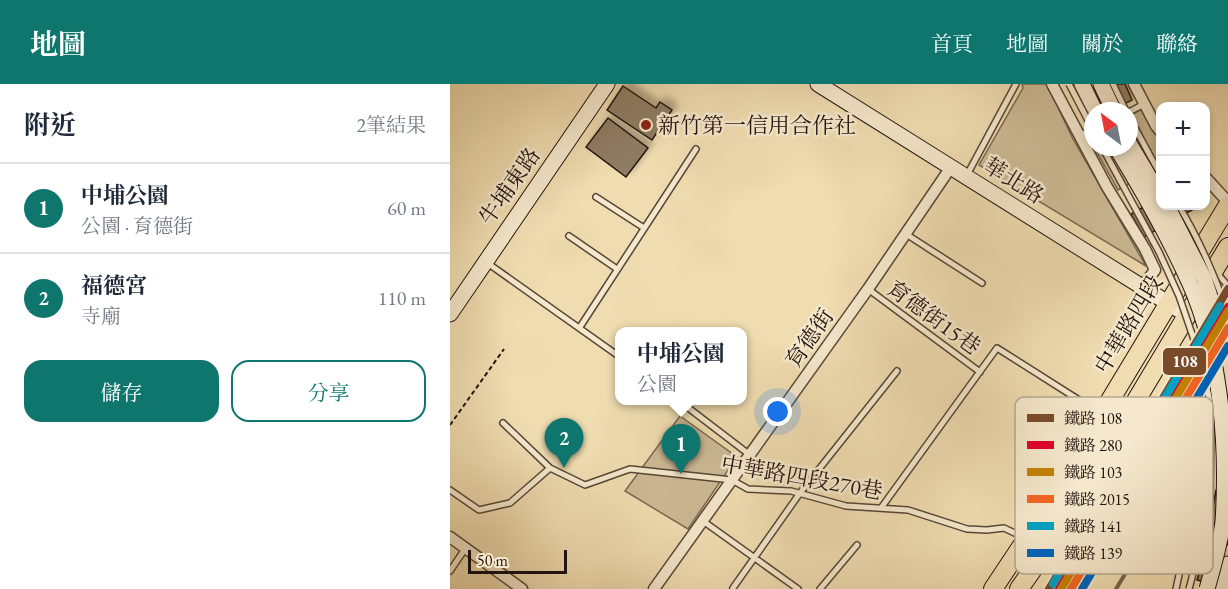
<!DOCTYPE html>
<html lang="zh-TW">
<head>
<meta charset="utf-8">
<style>
	body { margin:0; font-family:"EB Garamond","Noto Serif TC",serif; background:#f6f6f7; color:#1f2937 }
	.controls { position:absolute; right:18px; top:18px; display:grid; overflow:hidden; border-radius:12px; box-shadow:0 3px 9px #0003 }
	.controls button { width:54px; height:54px; display:grid; place-items:center; padding:0; border:0; border-bottom:2px solid #e0e1e3; background:#fff; color:#1f2937; font:30px sans-serif }
	.compass { position:absolute; left:634px; top:18px; width:54px; height:54px; border-radius:50%; background:#fff; box-shadow:0 3px 9px #0003; rotate:328deg }
	.scale { position:absolute; left:18px; bottom:15px; width:99px; box-sizing:border-box; padding-left:6px; border:3px solid #24140f; border-top:0; font-size:16px; line-height:21px; white-space:nowrap; color:#24140f; -webkit-text-stroke:4px #f5e8cc; paint-order:stroke }
	.you { position:absolute; left:328px; top:328px; width:21px; height:21px; margin:-15px; border:4px solid #fff; border-radius:50%; background:#1a73e8; box-shadow:0 0 0 9px #1a73e833 }
	.badge { display:grid; place-items:center; width:39px; height:39px; border-radius:50%; background:#0f766e; color:#fff; font-size:20px; font-weight:700 }
	.pin { position:absolute; translate:-50% -50px; filter:drop-shadow(0 2px 3px #0008) }
	.pin::after { content:''; position:absolute; top:32px; width:21px; height:18px; background:inherit; clip-path:polygon(0 0,100% 0,50% 100%) }
	.popup { position:absolute; left:165px; top:243px; width:132px; height:78px; box-sizing:border-box; display:grid; place-content:center; border-radius:12px; background:#fff; filter:drop-shadow(0 2px 4px #0005); font-size:20px; white-space:nowrap; color:#747a83 }
	.popup b { font-size:22px; color:#1f2937 }
	.popup::after { content:''; position:absolute; left:50%; top:100%; margin-left:-12px; border:12px solid transparent; border-top-color:#fff }
	.list { margin:0; padding:0; list-style:none }
	h2 { display:flex; justify-content:space-between; align-items:center; height:78px; margin:0; padding:0 24px; font-size:26px }
	h2 small { font-size:20px; font-weight:400; color:#747a83 }
	.list li { display:grid; grid-template-columns:39px 1fr auto; gap:18px; align-items:center; box-sizing:border-box; height:90px; padding:0 24px; border-top:2px solid #e0e1e3 }
	.list b { display:block; font-size:22px; white-space:nowrap }
	.list p { margin:0; font-size:20px; white-space:nowrap; color:#747a83 }
	.list em { font-size:20px; font-style:normal; color:#747a83 }
	.actions { display:flex; gap:12px; padding:18px 24px }
	.actions a { flex:1; padding:14px 0; border:2px solid #0f766e; border-radius:18px; text-align:center; font-size:21px; color:#0f766e }
	.actions .main { background:#0f766e; color:#fff }
	.map { position:relative; flex:none; width:778px; height:505px; overflow:hidden }
	header { display:flex; align-items:center; gap:36px; box-sizing:border-box; height:84px; padding:0 30px; background:#0f766e; color:#fff }
	header strong { font-size:28px }
	nav { display:flex; gap:33px; margin-inline-start:auto; font-size:21px }
	main { display:flex }
	aside { flex:1; background:#fff }
	.map>svg:first-child { display:block }
	.green { fill:#ccba95; stroke:#786752; stroke-width:1.5 }
	.lines { fill:none; stroke-linecap:round; stroke-linejoin:round }
	.stream { stroke:#74634f; stroke-width:4 }
	.building { fill:#8e7c63; stroke:#24140f; stroke-width:1.5; filter:url(#shadow) }
	.lane-casing { stroke:#574637; stroke-width:8 }
	.street-casing { stroke:#574637; stroke-width:13 }
	.secondary-casing { stroke:#24140f; stroke-width:17 }
	.primary-casing { stroke:#24140f; stroke-width:20 }
	.path { stroke:#24140f; stroke-width:2; stroke-dasharray:4.5 3; stroke-linecap:butt }
	.lane { stroke:#f5e8cc; stroke-width:5 }
	.street { stroke:#f5e8cc; stroke-width:10 }
	.secondary { stroke:#f5e8cc; stroke-width:15 }
	.primary { stroke:#efdcb0; stroke-width:18 }
	.lane-bridge-casing { stroke:#574637; stroke-width:8; stroke-linecap:butt }
	.secondary-bridge-casing { stroke:#24140f; stroke-width:17; stroke-linecap:butt }
	.lane-bridge { stroke:#f5e8cc; stroke-width:5 }
	.secondary-bridge { stroke:#f5e8cc; stroke-width:15 }
	.rail-1-casing { stroke:#f5e8cc; stroke-width:12 }
	.rail-2-casing { stroke:#f5e8cc; stroke-width:12 }
	.rail-3-casing { stroke:#f5e8cc; stroke-width:12 }
	.rail-4-casing { stroke:#f5e8cc; stroke-width:12 }
	.rail-5-casing { stroke:#f5e8cc; stroke-width:12 }
	.rail-6-casing { stroke:#f5e8cc; stroke-width:12 }
	.rail-1 { stroke:#7a4b2a; stroke-width:8 }
	.rail-2 { stroke:#e4002b; stroke-width:8 }
	.rail-3 { stroke:#c28204; stroke-width:8 }
	.rail-4 { stroke:#f26522; stroke-width:8 }
	.rail-5 { stroke:#02a2c4; stroke-width:8 }
	.rail-6 { stroke:#0065bd; stroke-width:8 }
	.poi-dot { fill:#8f2418; stroke:#f5e8cc; stroke-width:2 }
	.labels { text-anchor:middle; stroke-width:5; stroke-linejoin:round; paint-order:stroke }
	.poi-label { font-size:22px; fill:#24140f; stroke:#f5e8cc; text-anchor:start }
	.street-label { font-size:22px; fill:#24140f; stroke:#f5e8cc }
	.key { fill:#f5e8cc; stroke:#b6a893; stroke-width:1.5 }
	.key-label { font-size:16px; fill:#24140f }
	.line-badge { stroke:#f5e8cc; stroke-width:2 }
	.badge-label { font-size:16px; text-anchor:middle; font-weight:bold; fill:#fff }
</style>
</head>
<body>
<header>
<strong>地圖</strong>
<nav><a>首頁</a><a>地圖</a><a>關於</a><a>聯絡</a></nav>
</header>
<main>
<aside>
<h2>附近<small>2筆結果</small></h2>
<ul class="list">
<li><span class="badge">1</span><div><b>中埔公園</b><p>公園 · 育德街</p></div><em>60 m</em></li>
<li><span class="badge">2</span><div><b>福德宮</b><p>寺廟</p></div><em>110 m</em></li>
</ul>
<div class="actions"><a class="main">儲存</a><a>分享</a></div>
</aside>
<div class="map">
<svg width="778" height="505" viewBox="0 0 778 505">
	<defs>
		<filter id="shadow"><feDropShadow dx="5.5" dy="-5.5" stdDeviation="3" flood-color="#0004"/></filter>
	</defs>
	<rect width="100%" height="100%" fill="#efdcb0"/>
	<filter id="stains"><feTurbulence type="fractalNoise" baseFrequency=".00333" numOctaves="4"/><feColorMatrix values="0 0 0 0 .2 0 0 0 0 .09 0 0 0 0 .02 0 0 0 .5 -.17"/></filter>
	<radialGradient id="worn" r=".72"><stop offset=".6" stop-color="#630" stop-opacity="0"/><stop offset="1" stop-color="#630" stop-opacity=".3"/></radialGradient>
	<path class="green" d="M572,0h25l26,55 73,127 -167,-101 44,-77z
		M692,25l18,32v25l-42,24 -24,-43h35v-31z
		M230,332l57,41 -49,72 -63,-38z"/>
	<g class="lines">
		<path class="stream" d="M652,487l58,-5
			M666,505l66,-109"/>
	</g>
	<path class="building" d="M644,0h31l7,16 -21,11z
		M173,2l33,22 4,-6 12,8 -20,30 -45,-30z
		M158,34l40,30 -22,29 -40,-30z
		M710,114v8h30l2,4 -48,27 -13,-23z
		M766,406l12,1v54l-21,-7z
		M755,469l14,3 -7,28 -15,-4z"/>
	<g class="lines">
		<defs>
			<path id="lane" d="M663,0l13,27
				M679,28l15,-8
				M679,33l31,57
				M629,52l14,-7
				M517,91l49,-91
				M146,113l48,31
				M456,150l76,49
				M119,152l48,33
				M36,178l134,95
				M767,189l11,13
				M418,205l112,83
				M130,243l116,-178
				M228,316l72,55
				M53,339l47,45
				M0,406l29,20 31,-7 40,-35 35,17 45,-16 102,11 16,9 43,2 55,15 62,4 59,19 20,1 17,-2 19,9
				M431,424l116,-160 101,64
				M253,437l95,68
				M0,487l15,-22
				M283,504l67,-95 97,-122
				M370,505l37,-44
				M622,505l140,-220
				M726,505l22,-104 -10,-80"/>
			<path id="street" d="M602,0l55,103 38,62 10,21 -13,17
				M684,0l22,42 4,5
				M756,94l22,24
				M0,453l72,52
				M204,505l214,-300 83,-122"/>
			<path id="secondary" d="M368,0l369,231
				M632,0l13,27
				M651,0l13,27
				M0,230l157,-230
				M772,505l6,-25"/>
			<path id="primary" d="M543,505l34,-51 201,-333
				M569,505l30,-43 179,-299"/>
		</defs>
		<use href="#lane" class="lane-casing"/>
		<use href="#street" class="street-casing"/>
		<use href="#secondary" class="secondary-casing"/>
		<use href="#primary" class="primary-casing"/>
		<path class="path" d="M0,341l54,-76"/>
		<use href="#lane" class="lane"/>
		<use href="#street" class="street"/>
		<use href="#secondary" class="secondary"/>
		<use href="#primary" class="primary"/>
		<defs>
			<path id="lane-bridge" d="M619,0l24,46
				M652,63l57,105 20,44 24,70 8,42 -1,101 -21,80
				M729,122c21,35 36,70 49,108"/>
			<path id="secondary-bridge" d="M679,59l31,52
				M666,63c27,44 53,90 74,137 31,70 38,162 33,238 -3,22 -10,45 -16,67
				M717,122l37,72 24,74"/>
		</defs>
		<use href="#lane-bridge" class="lane-bridge-casing"/>
		<use href="#secondary-bridge" class="secondary-bridge-casing"/>
		<use href="#lane-bridge" class="lane-bridge"/>
		<use href="#secondary-bridge" class="secondary-bridge"/>
		<defs>
			<path id="rail-1" d="M599,505l179,-300"/>
			<path id="rail-2" d="M609,505l169,-282"/>
			<path id="rail-3" d="M611,505l167,-278"/>
			<path id="rail-4" d="M621,505l157,-261"/>
			<path id="rail-5" d="M603,500l167,-278"/>
			<path id="rail-6" d="M632,505l146,-243"/>
		</defs>
		<use href="#rail-1" class="rail-1-casing"/>
		<use href="#rail-2" class="rail-2-casing"/>
		<use href="#rail-3" class="rail-3-casing"/>
		<use href="#rail-4" class="rail-4-casing"/>
		<use href="#rail-5" class="rail-5-casing"/>
		<use href="#rail-6" class="rail-6-casing"/>
		<use href="#rail-1" class="rail-1"/>
		<use href="#rail-2" class="rail-2"/>
		<use href="#rail-3" class="rail-3"/>
		<use href="#rail-4" class="rail-4"/>
		<use href="#rail-5" class="rail-5"/>
		<use href="#rail-6" class="rail-6"/>
	</g>
	<circle class="poi-dot" cx="196" cy="41" r="6"/>
	<g class="labels">
		<g class="poi-label">
			<text x="208" y="49">新竹第一信用合作社</text>
		</g>
		<g class="street-label">
			<text transform="translate(564 96) rotate(32)" y="8">華北路</text>
			<text transform="translate(59 102) rotate(-55)" y="8">牛埔東路</text>
			<text transform="translate(484 233) rotate(36)" y="8">育德街15巷</text>
			<text transform="translate(678 240) rotate(-59)" y="8">中華路四段</text>
			<text transform="translate(359 254) rotate(-55)" y="8">育德街</text>
			<text transform="translate(352 393) rotate(10)" y="8">中華路四段270巷</text>
		</g>
	</g>
	<rect x="565" y="313" width="198" height="177" rx="9" class="key"/>
	<rect x="577" y="330" width="27" height="8" fill="#7a4b2a"/>
	<rect x="577" y="357" width="27" height="8" fill="#e4002b"/>
	<rect x="577" y="384" width="27" height="8" fill="#c28204"/>
	<rect x="577" y="411" width="27" height="8" fill="#f26522"/>
	<rect x="577" y="438" width="27" height="8" fill="#02a2c4"/>
	<rect x="577" y="465" width="27" height="8" fill="#0065bd"/>
	<g class="key-label">
		<text x="614" y="340">鐵路 108</text>
		<text x="614" y="367">鐵路 280</text>
		<text x="614" y="394">鐵路 103</text>
		<text x="614" y="421">鐵路 2015</text>
		<text x="614" y="448">鐵路 141</text>
		<text x="614" y="475">鐵路 139</text>
	</g>
	<rect class="line-badge" x="712" y="263" width="45" height="29" rx="6" fill="#7a4b2a"/>
	<g class="badge-label">
		<text x="735" y="283">108</text>
	</g>
	<rect width="100%" height="100%" filter="url(#stains)"/>
	<rect width="100%" height="100%" fill="url(#worn)"/>
</svg>
<div class="controls">
<button>+</button>
<button>−</button>
</div>
<svg class="compass" viewBox="-18 -18 36 36"><path d="M0-13l5 13h-10z" fill="#e53935"/><path d="M0 13l5-13h-10z" fill="#747a83"/></svg>
<div class="scale">50 m</div>
<div class="you"></div>
<div class="pin badge" style="left:231px;top:390px">1</div>
<div class="popup"><b>中埔公園</b>公園</div>
<div class="pin badge" style="left:114px;top:384px">2</div>
</div>
</main>
</body>
</html>
